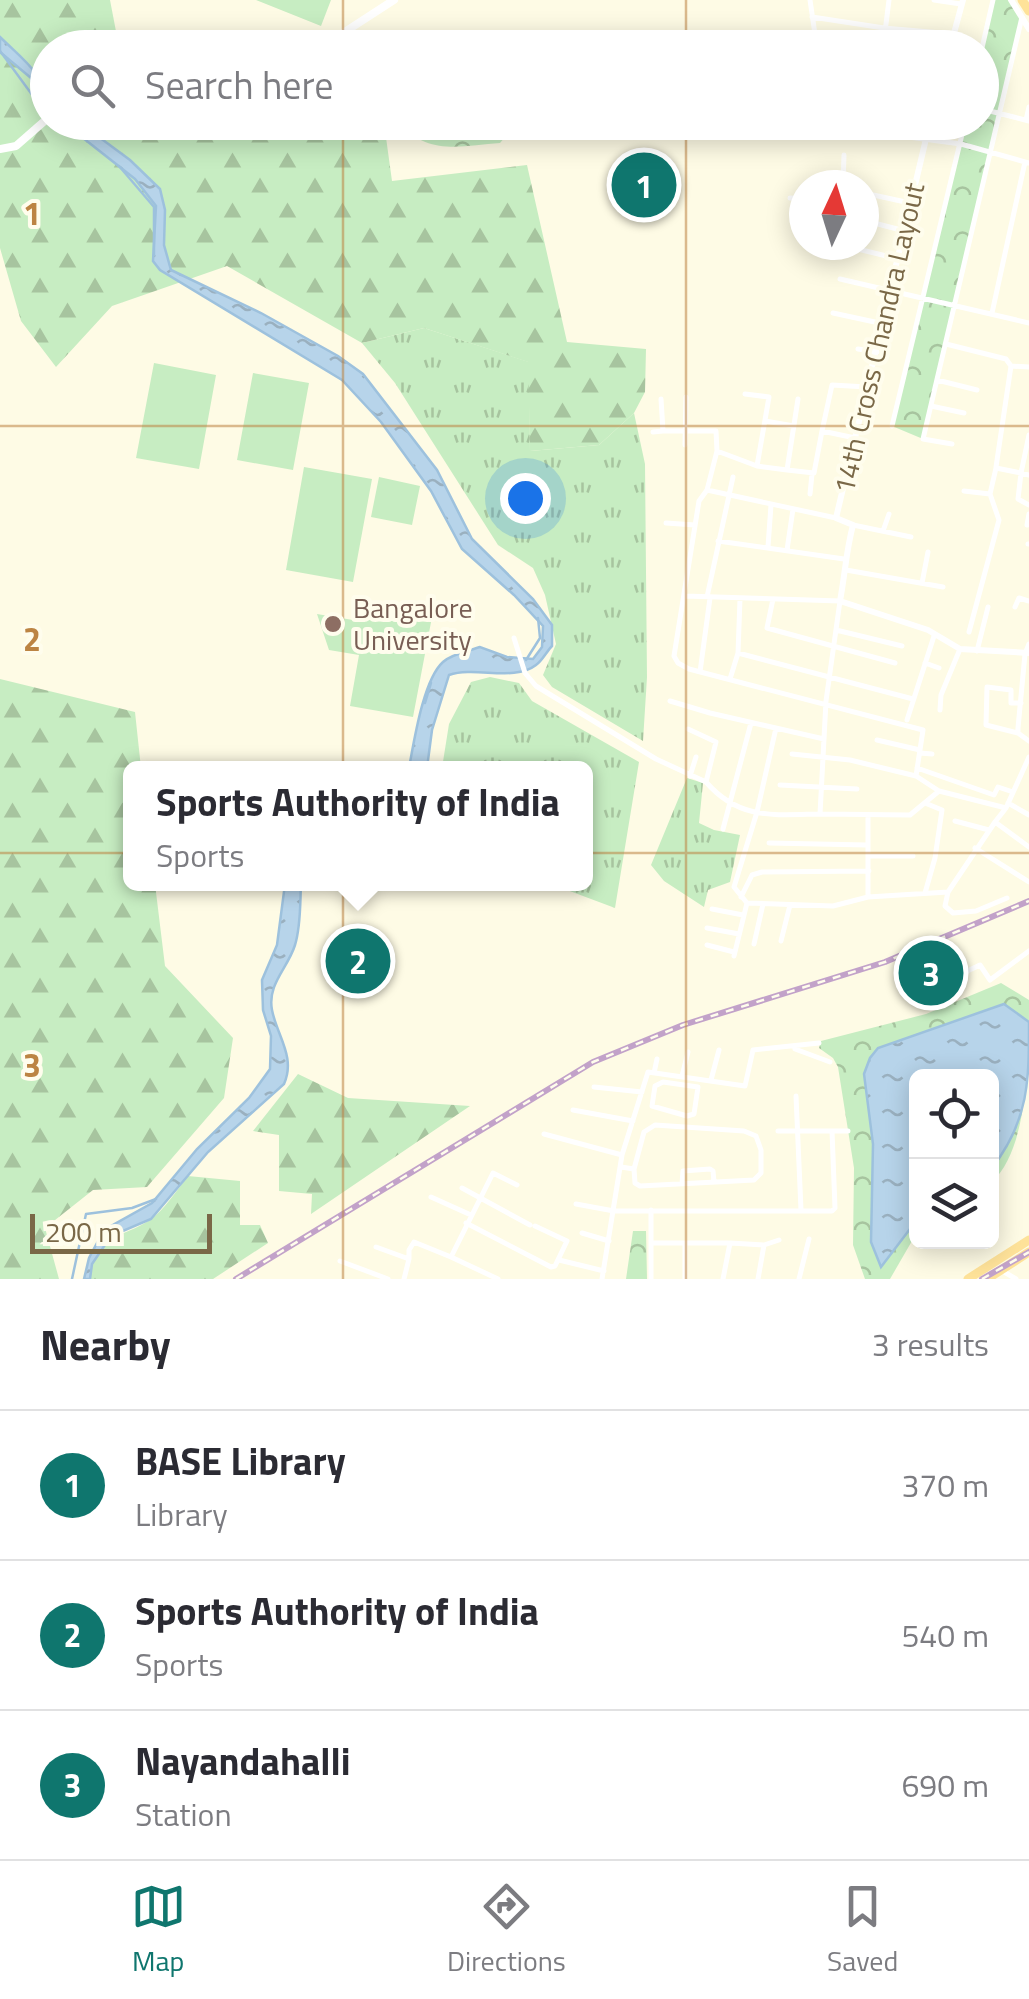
<!DOCTYPE html>
<html lang="en">
<head>
<meta charset="utf-8">
<style>
	body { margin:0; font-family:"Titillium Web",sans-serif; background:#f2f2f3; color:#2b2b33 }
	.controls { position:absolute; right:30px; bottom:30px; display:grid; overflow:hidden; border-radius:15px; box-shadow:0 5px 25px #0003 }
	.controls button { width:90px; height:90px; display:grid; place-items:center; padding:0; border:0; border-bottom:2px solid #e1e1e2; background:#fff; color:#2b2b33; font:50px sans-serif }
	.compass { position:absolute; left:789px; top:170px; width:90px; height:90px; border-radius:50%; background:#fff; box-shadow:0 5px 25px #0003; rotate:4deg }
	.scale { position:absolute; left:30px; bottom:25px; width:182px; box-sizing:border-box; padding-left:10px; border:5px solid #7a6847; border-top:0; font-size:28px; line-height:35px; white-space:nowrap; color:#7a6847; -webkit-text-stroke:8px #fffded; paint-order:stroke }
	.you { position:absolute; left:525px; top:498px; width:35px; height:35px; margin:-25px; border:8px solid #fff; border-radius:50%; background:#1a73e8; box-shadow:0 0 0 15px #1a73e833 }
	.badge { display:grid; place-items:center; width:65px; height:65px; border-radius:50%; background:#0f766e; color:#fff; font-size:32px; font-weight:700 }
	.pin { position:absolute; translate:-50% -50%; border:5px solid #fff; box-shadow:0 2px 10px #0006 }
	.popup { position:absolute; left:123px; top:761px; width:470px; height:130px; box-sizing:border-box; display:grid; place-content:center; border-radius:15px; background:#fff; filter:drop-shadow(0 2px 8px #0005); font-size:32px; white-space:nowrap; color:#7c7c81 }
	.popup b { font-size:38px; color:#2b2b33 }
	.popup::after { content:''; position:absolute; left:50%; top:100%; margin-left:-20px; border:20px solid transparent; border-top-color:#fff }
	.list { margin:0; padding:0; list-style:none }
	h2 { display:flex; justify-content:space-between; align-items:center; height:130px; margin:0; padding:0 40px; font-size:42px }
	h2 small { font-size:32px; font-weight:400; color:#7c7c81 }
	.list li { display:grid; grid-template-columns:65px 1fr auto; gap:30px; align-items:center; box-sizing:border-box; height:150px; padding:0 40px; border-top:2px solid #e1e1e2 }
	.list b { display:block; font-size:38px; white-space:nowrap }
	.list p { margin:0; font-size:32px; white-space:nowrap; color:#7c7c81 }
	.list em { font-size:32px; font-style:normal; color:#7c7c81 }
	.icon { flex:none; width:55px; height:55px; fill:none; stroke:currentColor; stroke-width:2; stroke-linecap:round; stroke-linejoin:round }
	.map { position:relative; flex:none; width:1029px; height:1279px; overflow:hidden }
	.search { position:absolute; background:#fff; box-shadow:0 5px 25px #0003; left:30px; right:30px; top:30px; height:110px; display:flex; align-items:center; gap:25px; box-sizing:border-box; padding:0 35px; border-radius:55px; color:#7c7c81; font-size:38px }
	.sheet { height:580px; background:#fff }
	nav { display:flex; justify-content:space-around; align-items:center; box-sizing:border-box; height:140px; border-top:2px solid #e1e1e2; background:#fff; font-size:28px; color:#7c7c81 }
	nav a { display:grid; justify-items:center; gap:5px }
	nav .on { color:#0f766e }
	.map>svg:first-child { display:block }
	.grass { fill:url(#grass-tufts) }
	.forest { fill:url(#forest-firs) }
	.park { fill:url(#park-crowns) }
	.pitch { fill:#c7edc2 }
	.water { fill:url(#water-ripples); stroke:#9dc1dd; stroke-width:2.5 }
	.lines { fill:none; stroke-linecap:round; stroke-linejoin:round }
	.stream { stroke:#9dc1dd; stroke-width:2.5 }
	.minor { stroke:#fff; stroke-width:5 }
	.tertiary { stroke:#fff; stroke-width:6 }
	.secondary { stroke:#fff; stroke-width:8 }
	.trunk { stroke:#fee299; stroke-width:9 }
	.rail-casing { stroke:#c2a2c9; stroke-width:6 }
	.rail { stroke:#fffded; stroke-width:2.5; stroke-dasharray:8; stroke-linecap:butt }
	.grid { fill:none; stroke:#bc8443; stroke-width:2.5; stroke-opacity:0.55 }
	.education-dot { fill:#8d6e63; stroke:#fffded; stroke-width:4 }
	.labels { text-anchor:middle; stroke-width:8; stroke-linejoin:round; paint-order:stroke }
	.street-label { font-size:28px; fill:#7a6847; stroke:#fffded }
	.education-label { font-size:28px; fill:#785e54; stroke:#fffded; text-anchor:start }
	.grid-label { font-size:32px; text-anchor:middle; font-weight:bold; fill:#bc8443; stroke:#fffded; stroke-width:8; stroke-linejoin:round; paint-order:stroke }
</style>
</head>
<body>
<div class="map">
<svg width="1029" height="1279" viewBox="0 0 1029 1279">
	<defs>
		<pattern id="grass-tufts" width="24" height="20" patternUnits="userSpaceOnUse" patternTransform="scale(2.5)"><rect width="24" height="20" fill="#c7edc2"/><path d="M3 7l-1-3M5 7V3M7 7l1-3M15 17l-1-3M17 17v-4M19 17l1-3" fill="none" stroke="#a7c49f"/></pattern>
		<pattern id="forest-firs" width="22" height="20" patternUnits="userSpaceOnUse" patternTransform="scale(2.5)"><rect width="22" height="20" fill="#c7edc2"/><path d="M5 1l3.5 6h-7zM16 11l3.5 6h-7z" fill="#a7c49f"/></pattern>
		<pattern id="park-crowns" width="20" height="18" patternUnits="userSpaceOnUse" patternTransform="scale(2.5)"><rect width="20" height="18" fill="#c7edc2"/><path d="M2 6a3 3 0 1 1 6 0M12 15a3 3 0 1 1 6 0" fill="none" stroke="#a7c49f"/></pattern>
		<pattern id="water-ripples" width="26" height="14" patternUnits="userSpaceOnUse" patternTransform="scale(2.5)"><rect width="26" height="14" fill="#b7d4ea"/><path d="M2 4q2-2 4 0t4 0M15 11q2-2 4 0t4 0" fill="none" stroke="#9ab0bf"/></pattern>
	</defs>
	<rect width="100%" height="100%" fill="#fefbe5"/>
	<path class="grass" d="M424,328l105,34 1,89 69,-6 35,-32 11,51 2,213 -4,64 -91,-54 -9,-12 13,-31 -11,-49 -12,-27 -35,-23 -103,-162 -33,-40z
		M490,677l29,6 13,18 107,61 -24,146 -64,-24h35v-116h-144l7,-44 22,-42z
		M687,778l16,5 -4,40 15,7 26,5 -10,47 -22,8 -4,17 -40,-26 -13,-16z"/>
	<path class="forest" d="M0,0h110l9,47 -71,1v74l149,1 41,15 5,-15h141l8,58 135,-16 40,177 79,7 -1,43 -11,21 -35,32 -69,6 -2,-89 -104,-34 -62,15 -135,-77 -115,40 -56,61 -35,-46 -21,-73z
		M0,679l135,33 6,56h-11v116h25l10,82 68,72 -9,60 -77,89 -54,3 -48,38 14,51h-59z
		M298,1074l50,24 122,8 -159,108 1,-20 -33,-3v-56l-26,-4z
		M188,1176l52,5v44h20l8,18 -55,36h-123c5,-46 31,-40 60,-59 14,-10 27,-30 38,-44z"/>
	<path class="park" d="M993,0h18l11,17 -99,422 -31,-13 73,-303 17,-1v-74z
		M400,123h105l1,13 -6,7c-38,3 -73,13 -100,-20z
		M1001,983l28,17c0,55 0,148 -37,182v-106h-76v158l-26,45h-25l-12,-34 1,-77 -16,-101 -5,-9 -14,-10 2,-7 105,-27z
		M633,1231h13l1,48h-21z"/>
	<path class="pitch" d="M256,0h75l-10,26z
		M154,363l62,12 -17,94 -63,-11z
		M253,373l56,10 -16,87 -56,-10z
		M304,467l68,12 -19,103 -67,-12z
		M379,477l41,9 -8,39 -41,-8z
		M368,606l64,11 -19,100 -63,-11 9,-51 -30,-5 -12,-36 48,8z"/>
	<path class="water" d="M0,37c21,21 48,39 47,70l-12,-12 -4,-17 -31,-26z
		M64,123h16l50,37 30,29 5,21 -1,35 7,25 90,43 77,43 25,18 74,96 35,69 61,60 19,26v21c-5,5 -10,15 -16,19 -22,17 -60,1 -87,10l-17,55 -5,38h-18c5,-26 14,-88 34,-106 8,-8 26,-11 37,-15l27,10 26,2 9,-12 1,-21 -29,-31 -52,-46 -31,-58 -50,-69 -39,-42 -182,-110 -7,-9 3,-55 -21,-27z
		M285,884h16c-1,19 0,42 -6,61 -7,23 -28,39 -23,65 5,26 24,47 12,74l-76,68 -57,67 -40,17 -19,28 -2,15h-6l5,-21 15,-28 48,-27 45,-54 52,-51 21,-29 1,-33 -8,-26 -1,-30 15,-35z
		M1004,1004l25,18c0,59 0,98 -37,146v-92h-76v145l-35,46 -10,-25 2,-98 -9,-70 6,-16 8,-10z"/>
	<g class="lines">
		<path class="stream" d="M0,51l33,45 15,11
			M119,166l35,41v48
			M526,660l14,-22 -2,-20
			M425,703l6,-20
			M72,1279l14,-65 46,-6 24,-9"/>
		<path class="minor" d="M810,0l7,48
			M934,0l27,4
			M812,17l72,11 69,6
			M883,48l6,-48
			M982,48l11,-48
			M982,109l47,12
			M1026,120l3,-13
			M833,127l128,17 68,19
			M843,185l1,-30
			M864,193l46,10
			M790,198l14,1
			M870,222l35,9
			M841,245l58,14
			M840,279l189,44
			M833,313l51,11
			M992,313l33,-151
			M946,344l60,15 5,7 -15,101
			M858,349l19,3
			M1011,366l18,1
			M937,380l40,10
			M745,394l24,3 -12,69
			M661,399l2,32h53l1,20 -10,39
			M931,406l33,7
			M765,421l29,5
			M892,426l73,-304
			M822,431l10,-46 35,2
			M653,432l10,-1
			M952,444l-29,-5 99,-422
			M685,445l1,-48
			M717,451l40,15 30,4 11,-71
			M787,470l27,3 8,-42 33,7
			M1029,475l-8,-2 -3,26 11,6
			M964,491l26,3
			M810,494l2,-20
			M836,518l-129,-28 -8,11 -25,155 4,7 11,6 234,61 -7,46 23,15
			M666,523l29,2
			M853,525l58,12
			M1027,525l2,-11
			M883,531l6,-17
			M718,541l126,18
			M1028,544h1
			M768,547l3,-42
			M787,550l6,-41
			M846,570l97,17
			M922,583l6,-31
			M685,596l155,5 -14,100 -6,113 90,1 29,-24 67,17 -11,14 34,25
			M707,597l26,-120
			M773,599l-6,29 128,35
			M1015,607l4,-9 10,3
			M836,630l66,16
			M969,632l30,-112 -9,-26 6,-26 25,5 8,-38
			M514,638l11,35 11,13 120,73 50,23
			M1029,644l-4,10 -7,74v5l11,8
			M977,651l11,-44
			M738,653l175,46
			M925,663l14,5
			M700,672l10,-74
			M730,679l8,-26 2,-54
			M670,701l40,12 114,26
			M940,710l1,-15 19,-46
			M907,720l27,-84
			M776,728l-19,84 -23,75 13,16 86,3 35,-9 80,-5 47,-70
			M688,729l28,13 -10,40c33,38 67,33 114,32
			M1018,733l-32,-8 1,-38 24,3v13h10
			M877,740l43,10
			M920,753l12,1
			M792,754l58,6 66,16
			M917,768l77,27 4,-8 15,5
			M690,776l6,-19
			M780,785l77,4
			M925,803l17,7 -7,48 -10,35
			M1008,803l21,12
			M1006,808l23,-51
			M868,815v82
			M955,821l34,9
			M723,829l28,-106
			M769,843l98,2
			M975,848l54,34
			M868,856h45
			M948,892l-3,14 8,7 23,-2 31,-13
			M741,897l11,-22 10,-3 107,-1
			M712,909l31,6
			M707,928l32,6
			M781,941l9,-36
			M754,944l9,-40
			M707,945l27,7
			M734,956l13,-53
			M940,984l40,-19 10,15 39,-29
			M795,1049l35,13
			M654,1073l3,-14
			M682,1076l6,-24
			M711,1080l8,-30
			M663,1082l35,5 -4,27 -7,2 -35,-10 3,-20z
			M594,1087l48,5
			M796,1096l5,114
			M573,1110l60,11
			M778,1131h70
			M544,1134l78,21
			M621,1167l13,2 10,-37 11,-7 89,6 12,5 5,14v23l-7,7 -114,6 -5,-3 -1,-14
			M682,1184l1,-13 27,-2 3,2 1,11
			M462,1188l68,37
			M431,1197l40,18
			M576,1204l38,7h218l3,-3 -3,-77
			M651,1210v69
			M466,1223l85,44 4,-1 12,-25 -32,-15
			M582,1233l27,8
			M651,1243h77
			M376,1247l33,12 -5,20
			M451,1257l47,22
			M409,1259v-9l5,-8 37,15 42,-84 24,12
			M559,1260l45,11
			M340,1261l48,18
			M1001,1270l15,9
			M602,1279l20,-124 26,-83 97,14 8,-36 66,-7
			M685,1279v-36
			M723,1279l7,-36 34,2 15,-5
			M758,1279l6,-34
			M799,1279l10,-40"/>
		<path class="tertiary" d="M1011,0l18,29
			M950,48l13,-48
			M930,122l-94,396 17,7c-7,26 -8,50 -13,76l88,29 32,19 69,4"/>
		<path class="secondary" d="M320,48l74,-48
			M0,149l16,-3 32,-28"/>
		<path class="trunk" d="M1022,0l7,11
			M968,1279l61,-39
			M987,1279l42,-27"/>
		<defs>
			<path id="rail" d="M236,1279l357,-217 90,-37 202,-63 144,-61
				M982,1279l47,-27"/>
		</defs>
		<use href="#rail" class="rail-casing"/>
		<use href="#rail" class="rail"/>
	</g>
	<path class="grid" d="M343,0v48M686,0v48M343,122v1157M686,122v1157M0,426h1029M0,853h1029"/>
	<circle class="education-dot" cx="333" cy="624" r="10"/>
	<g class="labels">
		<g class="street-label">
			<text transform="translate(879 338) rotate(-77)" y="10">14th Cross Chandra Layout</text>
		</g>
		<g class="education-label">
			<text x="353" y="618">Bangalore<tspan x="353" dy="32">University</tspan></text>
		</g>
	</g>
	<g class="grid-label">
		<text x="32" y="225">1</text>
		<text x="32" y="651">2</text>
		<text x="32" y="1077">3</text>
	</g>
</svg>
<div class="controls">
<button><svg class="icon" aria-label="locate" viewBox="0 0 24 24"><circle cx="12" cy="12" r="6"/><path d="M12 2v4M12 18v4M2 12h4M18 12h4"/></svg></button>
<button><svg class="icon" aria-label="layers" viewBox="0 0 24 24"><path d="M12 4l9 5-9 5-9-5zM3 14l9 5 9-5"/></svg></button>
</div>
<svg class="compass" viewBox="-18 -18 36 36"><path d="M0-13l5 13h-10z" fill="#e53935"/><path d="M0 13l5-13h-10z" fill="#7c7c81"/></svg>
<div class="scale">200 m</div>
<div class="you"></div>
<div class="pin badge" style="left:644px;top:185px">1</div>
<div class="pin badge" style="left:358px;top:961px">2</div>
<div class="popup"><b>Sports Authority of India</b>Sports</div>
<div class="pin badge" style="left:931px;top:973px">3</div>
<div class="search"><svg class="icon" aria-label="search" viewBox="0 0 24 24"><circle cx="10" cy="10" r="6"/><path d="M15 15l6 6"/></svg>Search here</div>
</div>
<section class="sheet">
<h2>Nearby<small>3 results</small></h2>
<ul class="list">
<li><span class="badge">1</span><div><b>BASE Library</b><p>Library</p></div><em>370 m</em></li>
<li><span class="badge">2</span><div><b>Sports Authority of India</b><p>Sports</p></div><em>540 m</em></li>
<li><span class="badge">3</span><div><b>Nayandahalli</b><p>Station</p></div><em>690 m</em></li>
</ul>
</section>
<nav>
<a class="on"><svg class="icon" aria-label="map" viewBox="0 0 24 24"><path d="M3 6l6-2 6 2 6-2v14l-6 2-6-2-6 2zM9 4v14M15 6v14"/></svg>Map</a>
<a><svg class="icon" aria-label="directions" viewBox="0 0 24 24"><path d="M12 3l9 9-9 9-9-9zM9 14v-3h6M13 9l2 2-2 2"/></svg>Directions</a>
<a><svg class="icon" aria-label="saved" viewBox="0 0 24 24"><path d="M7 4h10v16l-5-4-5 4z"/></svg>Saved</a>
</nav>
</body>
</html>
